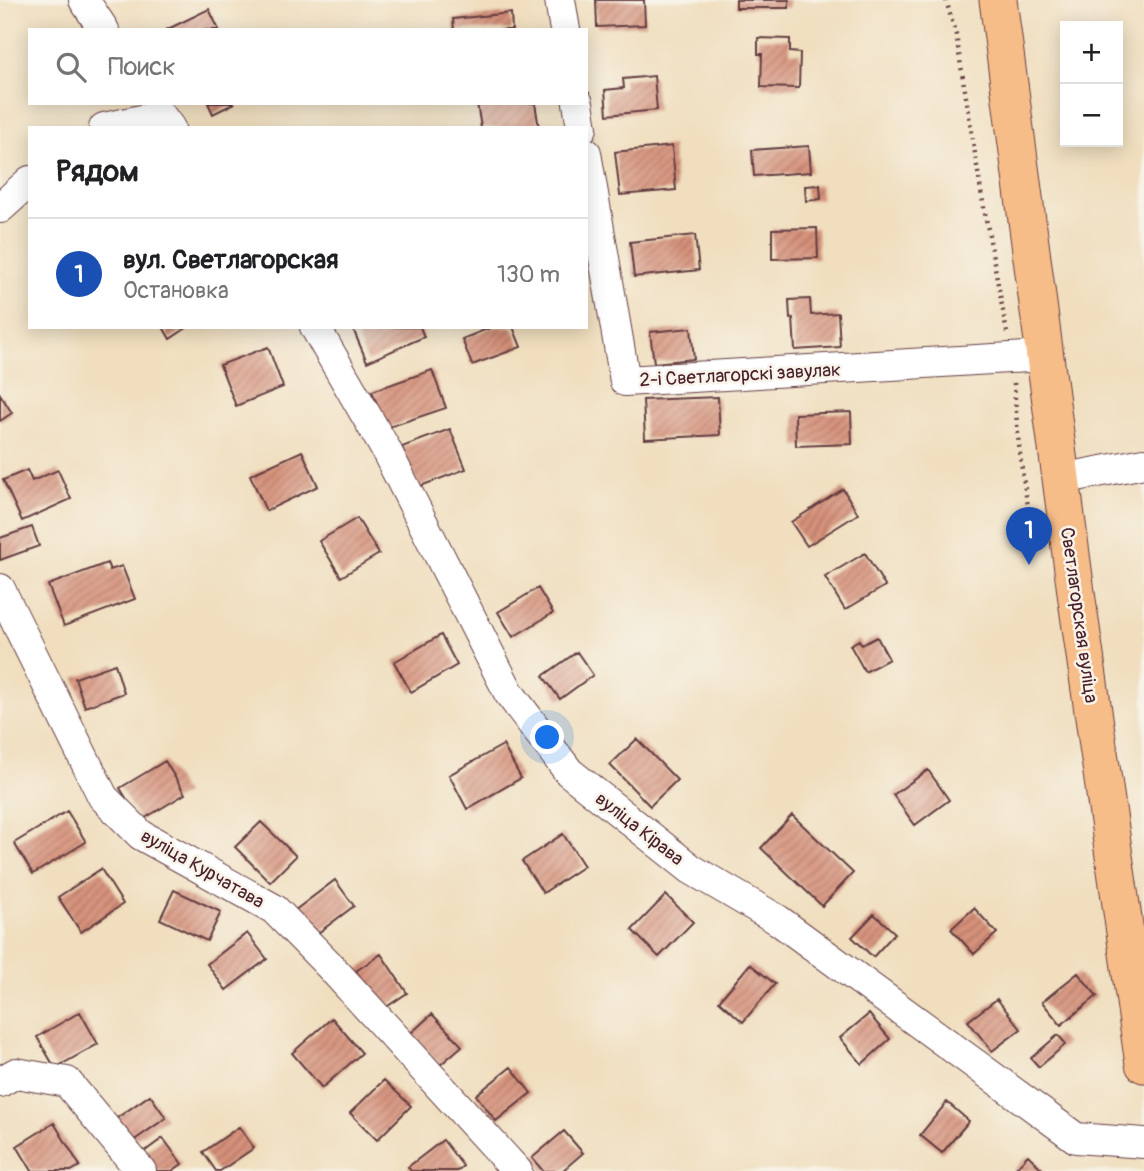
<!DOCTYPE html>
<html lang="ru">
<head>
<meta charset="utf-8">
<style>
	body { margin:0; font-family:Pangolin,sans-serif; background:#f2f2f2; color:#202124 }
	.controls { position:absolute; right:21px; top:21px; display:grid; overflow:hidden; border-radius:0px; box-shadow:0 4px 18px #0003 }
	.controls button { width:63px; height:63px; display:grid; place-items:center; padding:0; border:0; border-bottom:2px solid #e0e0e0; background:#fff; color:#202124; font:35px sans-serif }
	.you { position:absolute; left:548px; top:738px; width:24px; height:24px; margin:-18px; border:5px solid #fff; border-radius:50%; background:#1a73e8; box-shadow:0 0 0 10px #1a73e833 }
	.badge { display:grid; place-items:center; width:46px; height:46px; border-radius:50%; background:#111827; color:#fff; font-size:23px; font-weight:700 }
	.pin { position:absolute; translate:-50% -58px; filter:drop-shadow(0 2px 4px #0008) }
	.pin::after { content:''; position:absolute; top:37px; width:24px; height:21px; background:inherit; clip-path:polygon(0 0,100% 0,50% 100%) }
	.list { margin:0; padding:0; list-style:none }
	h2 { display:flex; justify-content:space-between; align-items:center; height:91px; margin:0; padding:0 28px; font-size:30px }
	h2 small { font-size:23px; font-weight:400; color:#757577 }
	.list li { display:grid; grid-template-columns:46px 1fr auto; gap:21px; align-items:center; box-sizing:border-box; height:112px; padding:0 28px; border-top:2px solid #e0e0e0 }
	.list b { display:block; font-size:26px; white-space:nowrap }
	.list p { margin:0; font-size:23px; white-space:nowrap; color:#757577 }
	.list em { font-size:23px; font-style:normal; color:#757577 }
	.icon { flex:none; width:38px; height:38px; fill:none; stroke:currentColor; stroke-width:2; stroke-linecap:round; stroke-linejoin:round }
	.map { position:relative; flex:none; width:1144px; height:1171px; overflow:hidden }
	.search { position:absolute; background:#fff; box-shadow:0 4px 18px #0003; left:28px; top:28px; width:560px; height:77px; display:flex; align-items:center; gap:18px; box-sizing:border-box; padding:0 24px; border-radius:0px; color:#757577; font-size:26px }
	.panel { position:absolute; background:#fff; box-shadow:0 4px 18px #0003; left:28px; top:126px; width:560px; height:203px; border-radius:0px }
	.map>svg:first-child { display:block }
	.building { fill:url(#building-hatch) }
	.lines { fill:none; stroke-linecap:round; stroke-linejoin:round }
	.minor-casing { stroke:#633c41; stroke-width:32 }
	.major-casing { stroke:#633c41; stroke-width:39 }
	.path { stroke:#633c41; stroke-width:4.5; stroke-dasharray:2 5; stroke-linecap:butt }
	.minor { stroke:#fff; stroke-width:30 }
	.major { stroke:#f7bd88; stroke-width:37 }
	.labels { text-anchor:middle; stroke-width:5; stroke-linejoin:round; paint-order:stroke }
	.street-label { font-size:19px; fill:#4a1f2b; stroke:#f7f3e8 }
</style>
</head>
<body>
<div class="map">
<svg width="1144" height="1171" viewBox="0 0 1144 1171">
	<defs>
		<pattern id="building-hatch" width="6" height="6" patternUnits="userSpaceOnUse" patternTransform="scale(1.75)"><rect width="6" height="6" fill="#d6917a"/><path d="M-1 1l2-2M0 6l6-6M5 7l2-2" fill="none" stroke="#b07664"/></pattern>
	</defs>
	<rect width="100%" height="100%" fill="#f7f3e8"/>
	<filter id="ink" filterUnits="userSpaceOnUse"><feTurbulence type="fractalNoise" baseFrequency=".0143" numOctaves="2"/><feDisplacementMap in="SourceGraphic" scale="14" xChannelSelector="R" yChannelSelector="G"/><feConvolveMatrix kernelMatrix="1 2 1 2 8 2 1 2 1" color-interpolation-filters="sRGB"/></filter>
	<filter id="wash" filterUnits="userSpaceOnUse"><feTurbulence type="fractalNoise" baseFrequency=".00686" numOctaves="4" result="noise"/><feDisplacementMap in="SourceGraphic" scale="28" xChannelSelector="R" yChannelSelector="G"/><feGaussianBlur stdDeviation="1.57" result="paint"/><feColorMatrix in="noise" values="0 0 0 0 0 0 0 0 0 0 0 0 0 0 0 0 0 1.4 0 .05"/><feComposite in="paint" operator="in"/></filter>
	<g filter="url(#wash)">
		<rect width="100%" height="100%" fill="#f0debe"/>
		<g id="blocks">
			<path class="building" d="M596,0h48l1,25 -48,2z
				M736,0h53v8h-53z
				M209,9l10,21h-53z
				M511,13l1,17h-58l-1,-11z
				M758,38l32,1v13l10,1 -1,35 -38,-1 1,-33h-4z
				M654,76l3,34 -50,5 -2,-25 19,-2 -1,-9z
				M208,103h27l-22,11z
				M477,103h58l4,25h-58z
				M672,146l4,44 -56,5 -5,-43z
				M809,146l2,26 -57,4 -2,-26z
				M820,185l1,14 -15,2 -1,-15z
				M817,228l1,30 -46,1v-30z
				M695,235l4,35 -65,7 -4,-35z
				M810,299l1,16 27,-2 2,34 -45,3 -2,-32 -3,1 -1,-19z
				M163,327h25l-18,12z
				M358,327h62l4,10 -57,25 -14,-33z
				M492,327h21l8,20 -49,18 -10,-26z
				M691,328l3,31 -40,4 -4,-31z
				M268,347l15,40 -47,19 -16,-41z
				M432,370l14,38 -60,20 -14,-37z
				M0,394l12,19 -12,8z
				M718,397l2,38 -75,4 -2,-39z
				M851,412l1,32 -56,2 -1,-32z
				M450,429l16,40 -48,18 -16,-40z
				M302,451l16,35 -52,25 -16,-36z
				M27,470l5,11 26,-11 13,29 -49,22 -19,-41z
				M843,489l15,25 -51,32 -16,-24z
				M357,518l22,36 -38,23 -22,-36z
				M32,527l7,19 -39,14v-22z
				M865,553l20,33 -40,24 -20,-33z
				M107,563l3,7 12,-4 13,33 -71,27 -16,-41z
				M538,588l15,25 -40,24 -15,-25z
				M441,635l16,30 -46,27 -17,-30z
				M877,637l12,22 -24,13 -15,-27 9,-5 3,5z
				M577,652l16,23 -33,24 -17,-23z
				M115,664l9,29 -39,14 -10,-29z
				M637,739l40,41 -27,26 -40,-41z
				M503,745l18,33 -54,31 -18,-34z
				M165,761l20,33 -45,27 -20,-33z
				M928,770l21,30 -34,25 -22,-30z
				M67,811l19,31 -53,32 -19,-31z
				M792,815l61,58 -31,33 -61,-58z
				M261,822l35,34 -26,26 -35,-35z
				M563,834l21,32 -41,27 -21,-32z
				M101,869l22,35 -42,28 -23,-35z
				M335,880l19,26 -40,30 -20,-25z
				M174,890l47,22 -14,29 -47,-22z
				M666,895l27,27 -34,35 -27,-27z
				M974,908l23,25 -23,21 -23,-25z
				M874,914l21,19 -22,24 -21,-20z
				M247,933l20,26 -41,31 -19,-26z
				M381,954l26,39 -25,17 -26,-39z
				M750,964l25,20 -32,38 -24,-21z
				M1078,973l19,23 -36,29 -19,-23z
				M997,999l24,30 -29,22 -24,-30z
				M80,1012l18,32 -43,24 -18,-31z
				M432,1014l30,32 -22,19 -29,-32z
				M869,1014l21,25 -28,25 -22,-26z
				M332,1018l30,35 -40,35 -30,-35z
				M1058,1035l8,9 -27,23 -8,-9z
				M511,1067l20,26 -35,28 -20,-26z
				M384,1080l27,26 -34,34 -27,-27z
				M150,1095l16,23 -36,25 -16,-23z
				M947,1102l22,19 -27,32 -22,-18z
				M54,1123l26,43 -9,5h-39l-15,-25z
				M239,1127l15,21 -34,23h-4l-13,-19z
				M564,1131l19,22 -21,18h-19l-11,-13z
				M163,1138l19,26 -10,7h-25l-10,-14z
				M443,1140l20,26 -6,5h-46l-3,-4z
				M1028,1155l16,16h-31z"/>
		</g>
	</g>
	<g filter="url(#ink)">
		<use href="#blocks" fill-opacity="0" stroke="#633c41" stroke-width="2"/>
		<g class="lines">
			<defs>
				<path id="minor" d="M84,0l20,30
					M560,0l5,30
					M578,103l4,25
					M104,128l57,-12 9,12
					M586,153l39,228 419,-25
					M0,208l30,-27
					M315,327l70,121 124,245 60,79 122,97 87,51 298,218 68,5
					M1061,479l83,-16
					M0,589l103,208 38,38 133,74 55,56 188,206
					M0,1082l16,-9 51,9 74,89"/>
				<path id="major" d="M998,0l79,600 67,464"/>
			</defs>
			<use href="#minor" class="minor-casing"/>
			<use href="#major" class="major-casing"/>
			<path class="path" d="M946,0l10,35 26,162 25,136
				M1014,383c3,47 7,95 18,141"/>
			<use href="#minor" class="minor"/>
			<use href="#major" class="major"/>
		</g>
	</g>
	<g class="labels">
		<g class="street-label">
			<text transform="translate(740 374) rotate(-3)" y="7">2-і Светлагорскі завулак</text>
			<text transform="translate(1080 615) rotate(82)" y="7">Светлагорская вуліца</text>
			<text transform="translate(640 828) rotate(38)" y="7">вуліца Кірава</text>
			<text transform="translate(203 868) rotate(30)" y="7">вуліца Курчатава</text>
		</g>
	</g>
</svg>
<div class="controls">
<button>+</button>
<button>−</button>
</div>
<div class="you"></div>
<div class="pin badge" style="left:1029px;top:565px;background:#1a4fb4">1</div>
<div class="search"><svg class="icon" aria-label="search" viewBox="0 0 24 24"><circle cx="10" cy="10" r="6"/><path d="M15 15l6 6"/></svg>Поиск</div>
<section class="panel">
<h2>Рядом<small></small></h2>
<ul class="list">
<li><span class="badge" style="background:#1a4fb4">1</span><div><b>вул. Светлагорская</b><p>Остановка</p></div><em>130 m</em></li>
</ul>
</section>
</div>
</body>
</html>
